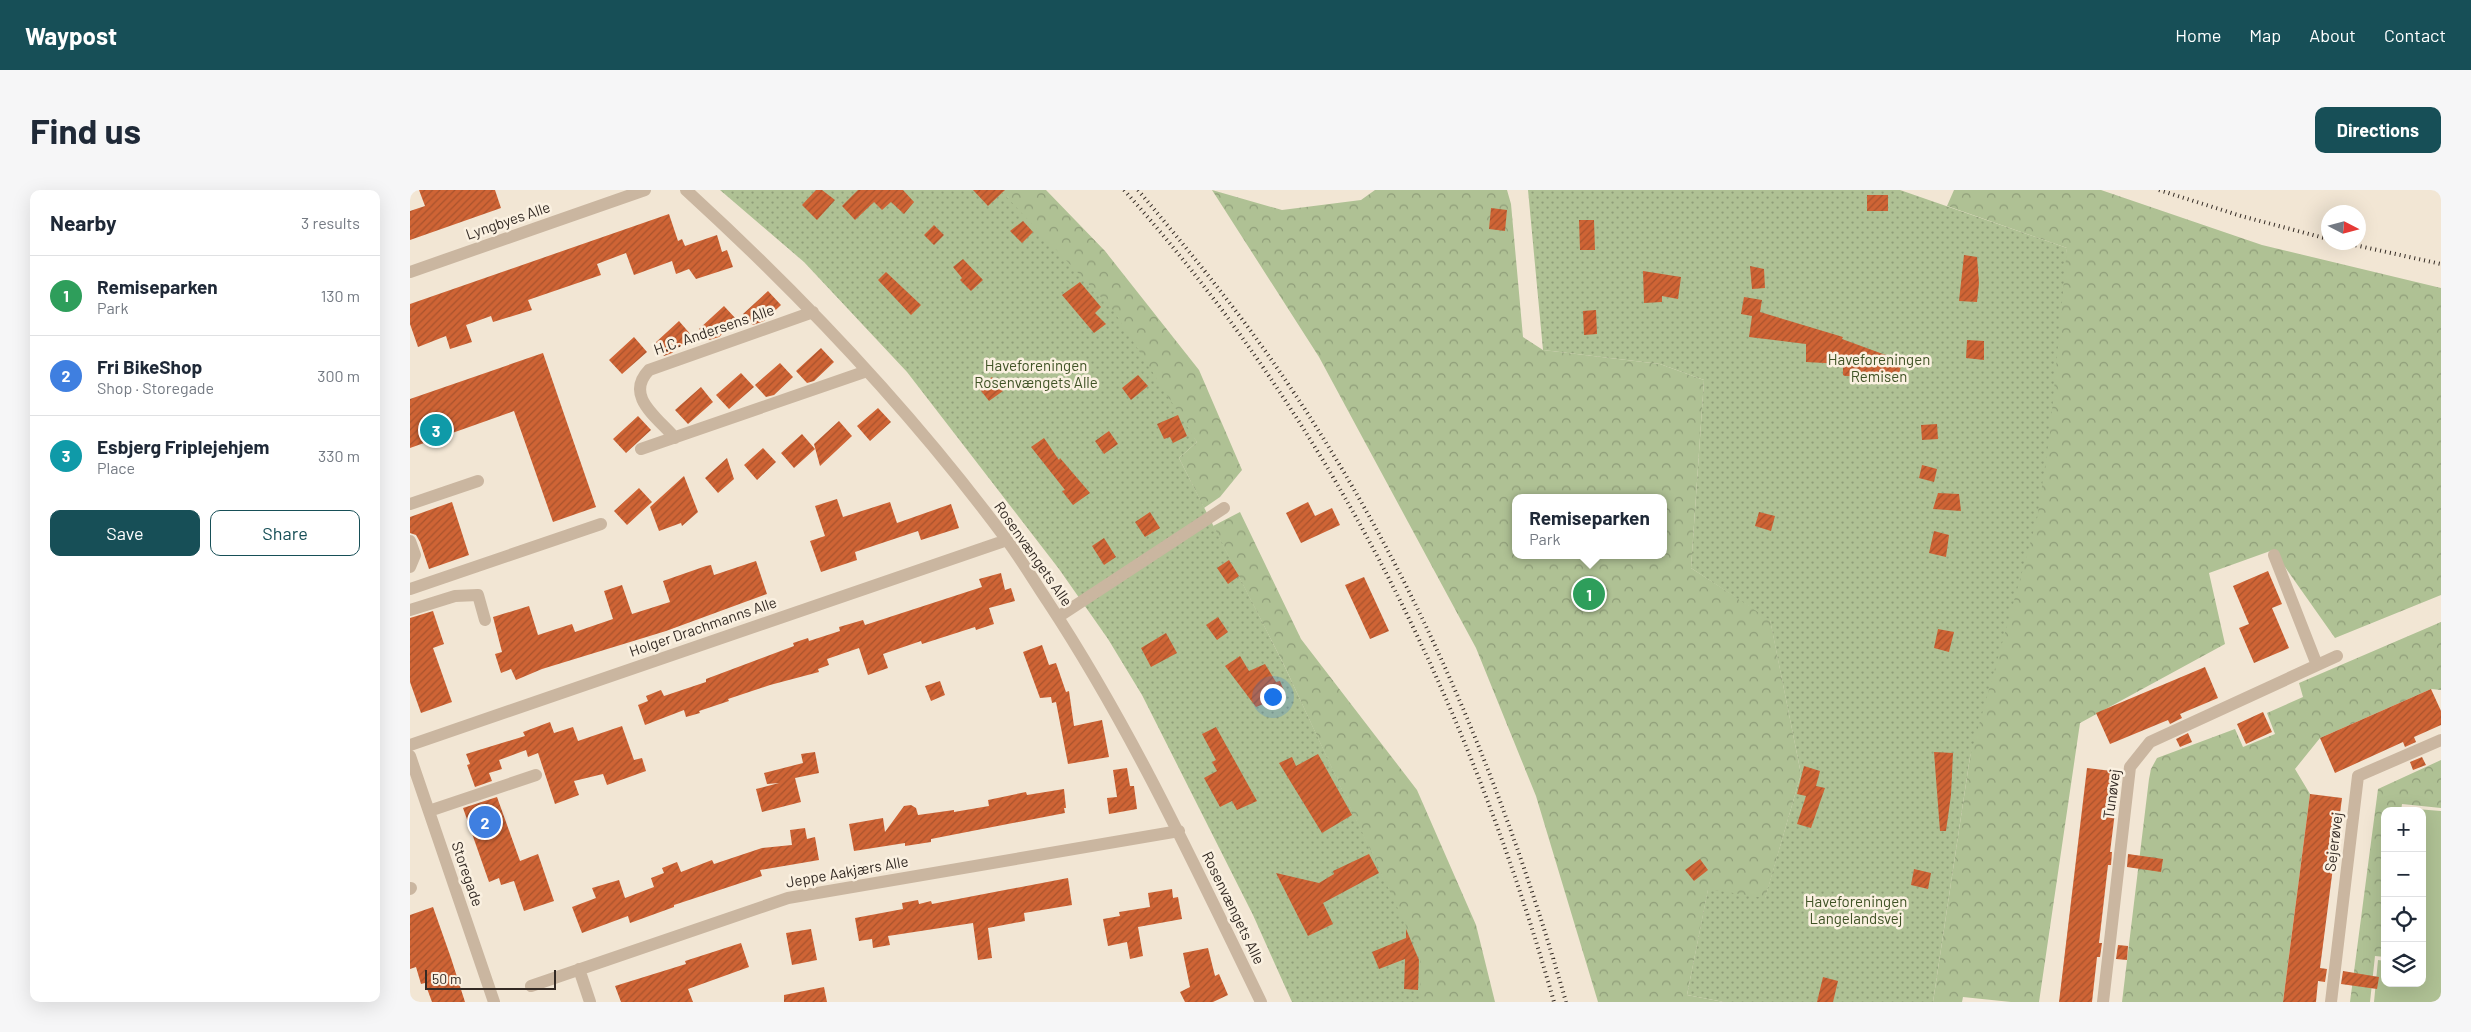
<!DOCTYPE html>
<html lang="en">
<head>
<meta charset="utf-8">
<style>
	body { margin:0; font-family:Barlow,sans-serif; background:#f6f6f7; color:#1f2937 }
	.controls { position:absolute; right:15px; bottom:15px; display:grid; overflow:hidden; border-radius:10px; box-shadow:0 5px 20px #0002 }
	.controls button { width:45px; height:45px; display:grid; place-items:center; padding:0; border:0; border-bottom:1px solid #e0e1e3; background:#fff; color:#1f2937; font:25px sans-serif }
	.compass { position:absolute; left:1911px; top:15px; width:45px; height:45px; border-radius:50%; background:#fff; box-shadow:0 5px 20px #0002; rotate:96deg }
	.scale { position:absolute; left:15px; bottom:12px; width:131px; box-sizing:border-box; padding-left:5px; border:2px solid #332a24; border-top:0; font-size:14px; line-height:18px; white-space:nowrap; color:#332a24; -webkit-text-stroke:4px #faf0e0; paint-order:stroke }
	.you { position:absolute; left:862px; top:506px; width:18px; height:18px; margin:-12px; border:4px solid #fff; border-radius:50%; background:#1a73e8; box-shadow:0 0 0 8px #1a73e833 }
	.badge { display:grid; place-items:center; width:32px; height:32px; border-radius:50%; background:#174f57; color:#fff; font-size:16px; font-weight:700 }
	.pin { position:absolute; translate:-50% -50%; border:2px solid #fff; box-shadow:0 1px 5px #0006 }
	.popup { position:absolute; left:1102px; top:304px; width:155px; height:65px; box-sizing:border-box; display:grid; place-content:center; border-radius:10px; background:#fff; filter:drop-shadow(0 1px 4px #0005); font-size:16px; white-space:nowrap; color:#747a83 }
	.popup b { font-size:19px; color:#1f2937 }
	.popup::after { content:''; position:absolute; left:50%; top:100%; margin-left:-10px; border:10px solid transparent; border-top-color:#fff }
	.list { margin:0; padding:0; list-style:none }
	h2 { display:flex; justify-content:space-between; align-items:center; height:65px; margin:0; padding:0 20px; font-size:21px }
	h2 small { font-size:16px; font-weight:400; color:#747a83 }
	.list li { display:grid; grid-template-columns:32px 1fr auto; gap:15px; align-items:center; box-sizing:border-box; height:80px; padding:0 20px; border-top:1px solid #e0e1e3 }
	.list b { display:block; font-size:19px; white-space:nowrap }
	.list p { margin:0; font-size:16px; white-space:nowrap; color:#747a83 }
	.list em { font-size:16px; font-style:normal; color:#747a83 }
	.actions { display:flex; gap:10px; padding:15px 20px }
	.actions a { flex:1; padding:11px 0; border:1px solid #174f57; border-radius:10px; text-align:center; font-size:18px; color:#174f57 }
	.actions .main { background:#174f57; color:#fff }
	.icon { flex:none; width:28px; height:28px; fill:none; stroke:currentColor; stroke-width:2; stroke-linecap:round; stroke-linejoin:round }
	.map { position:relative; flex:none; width:2031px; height:812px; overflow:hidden; border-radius:10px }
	header { display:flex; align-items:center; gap:30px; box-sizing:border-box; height:70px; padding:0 25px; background:#174f57; color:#fff }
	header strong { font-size:24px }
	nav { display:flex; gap:28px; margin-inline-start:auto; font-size:18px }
	.intro { display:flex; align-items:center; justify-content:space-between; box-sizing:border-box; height:120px; padding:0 30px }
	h1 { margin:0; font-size:35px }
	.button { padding:12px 22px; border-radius:10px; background:#174f57; color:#fff; font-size:18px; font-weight:700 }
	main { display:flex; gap:30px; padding:0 30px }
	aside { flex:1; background:#fff; border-radius:10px; box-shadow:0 5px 20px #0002 }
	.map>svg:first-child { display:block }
	.grass { fill:#afc194 }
	.forest { fill:url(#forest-crowns); fill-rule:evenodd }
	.garden { fill:url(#garden-dots) }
	.building { fill:url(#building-hatch) }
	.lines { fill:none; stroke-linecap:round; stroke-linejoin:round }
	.minor { stroke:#cab6a0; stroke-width:12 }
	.rail { stroke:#332a24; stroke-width:4; stroke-dasharray:1 4; stroke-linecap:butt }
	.labels { text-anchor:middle; stroke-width:5; stroke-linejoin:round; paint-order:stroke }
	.street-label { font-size:15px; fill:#332a24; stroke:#faf0e0 }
	.park-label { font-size:15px; fill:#405326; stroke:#faf0e0 }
</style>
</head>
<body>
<header>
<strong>Waypost</strong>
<nav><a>Home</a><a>Map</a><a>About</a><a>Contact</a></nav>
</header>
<div class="intro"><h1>Find us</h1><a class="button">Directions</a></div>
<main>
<aside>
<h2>Nearby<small>3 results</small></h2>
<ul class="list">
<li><span class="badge" style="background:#2e9e5b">1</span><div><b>Remiseparken</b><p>Park</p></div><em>130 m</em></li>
<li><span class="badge" style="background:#3f7fe0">2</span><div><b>Fri BikeShop</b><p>Shop · Storegade</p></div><em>300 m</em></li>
<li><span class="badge" style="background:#0f9aa8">3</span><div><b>Esbjerg Friplejehjem</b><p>Place</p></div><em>330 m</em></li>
</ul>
<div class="actions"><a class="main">Save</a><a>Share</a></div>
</aside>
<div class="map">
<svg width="2031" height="812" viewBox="0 0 2031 812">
	<defs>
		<pattern id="forest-crowns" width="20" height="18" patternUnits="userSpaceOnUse" patternTransform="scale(1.25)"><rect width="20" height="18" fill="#afc194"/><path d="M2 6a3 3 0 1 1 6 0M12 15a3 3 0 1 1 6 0" fill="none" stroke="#8f9d79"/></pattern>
		<pattern id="garden-dots" width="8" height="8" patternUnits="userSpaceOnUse" patternTransform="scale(1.25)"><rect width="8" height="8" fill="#afc194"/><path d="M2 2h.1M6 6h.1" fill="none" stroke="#8f9d79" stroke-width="1.8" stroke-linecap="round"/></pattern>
		<pattern id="building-hatch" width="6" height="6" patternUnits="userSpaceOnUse" patternTransform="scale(1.25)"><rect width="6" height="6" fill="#cf6435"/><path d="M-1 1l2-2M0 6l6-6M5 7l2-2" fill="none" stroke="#a9532d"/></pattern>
	</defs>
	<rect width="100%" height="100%" fill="#f2e6d4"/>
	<path class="grass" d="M1994,618l37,3v191h-67l4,-42 7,1v22h37v-172h-18z"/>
	<path class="forest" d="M590,0h46l59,61 94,119 43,100 -22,27 -16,11 -25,-50 18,-16z
		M802,0l70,20 79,-10 14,-10h132l4,14 12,133 20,13 117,14 44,16 -13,188 79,51 31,155 -36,125 -57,-9 -21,105 37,7h-126l-62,-206 -60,-148 -157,-291zM1105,308h148v57h-148z
		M1544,0h147l161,55 179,43v307l-106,43 -62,-88 -64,23 16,71 -145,79 -41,279h-28l-48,-5 -1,5h-29l37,-245 97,-509 -120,-42z
		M830,322l61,127 116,151 59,135 19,77h-75l-1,-46 -135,-291 -71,-139z
		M2031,432v68l-10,-1 -111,49 -25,31 15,25 -27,208h-161l27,-223 2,-10 6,-11 78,-29 8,18 32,-13 -8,-21 36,-16 -4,-14z
		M2031,570v48l-39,-4 -1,7h-16v146l-10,-1 -5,46h-20l28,-213z"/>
	<path class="garden" d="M310,0h280l113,120 84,132 -18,16 105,207 136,291v46h-128l-39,-87 -111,-220 -34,-56 -49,-70 -152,-197 -103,-110z
		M1118,0h372l167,58 -17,185 -13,86 -67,238 -37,245h-209l-37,-7 21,-106 57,9 36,-124 -31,-154 -79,-52 13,-188 -44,-16 -117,-14z"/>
	<path class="building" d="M9,0h76l6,18 -91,32v-29l15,-5z
		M406,0h6l13,10 -18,20 -15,-15z
		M448,0h45l11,12 -10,12 -13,-12 -9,8 -8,-8 -19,18 -13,-14z
		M563,0h32l-17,16z
		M1457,5h21v16h-21z
		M1081,18l16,2 -2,21 -16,-2z
		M259,24l9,27 4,-2 3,7 32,-11 5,17 5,-2 6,17 -37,12 -7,-10 -13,5 -4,-13 -38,14 -8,-22 -29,11 4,11 -73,25 4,10 -39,12 -2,-6 -25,9 6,17 -22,7 -4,-13 -28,11 -8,-23v-20z
		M1169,30h15l1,30h-15z
		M613,31l10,11 -11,11 -12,-12z
		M524,35l10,10 -10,10 -10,-10z
		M1554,65l13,2 2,26 -2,19 -18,-1z
		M553,69l20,21 -12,11 -11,-11 2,-2 -9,-11z
		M1340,76l14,3 1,19 -13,1z
		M1233,81l38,6 -3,22 -16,-3v6l-18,1z
		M476,82l35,33 -10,10 -33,-35z
		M670,92l21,25 -6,6 11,11 -12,9 -32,-38z
		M358,101l13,14 -17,16 -11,4 -10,-11z
		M1334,107l18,3 -2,12 83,25 -1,2 60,22 -5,23 -25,-4v-3l-27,-1 -2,-1v-11l-37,-2v-18l-57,-7 3,-21 -11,-2z
		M314,116l13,14 -18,17 -10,3 -10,-11z
		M1186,120l1,24 -13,1 -1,-24z
		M269,131l13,15 -20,17 -8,3 -10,-12z
		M224,147l13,15 -25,22 -13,-14z
		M1557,150l17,1v19l-18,-2z
		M411,158l13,14 -20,19 -7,2 -11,-12z
		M133,163l53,154 -43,15 -39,-111 -104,37v-49z
		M370,173l13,14 -19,18 -8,2 -11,-12z
		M331,183l13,14 -25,22 -13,-14z
		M728,185l10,11 -17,14 -9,-12z
		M582,187l11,14 -14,10 -11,-14z
		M291,197l12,15 -25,22 -13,-14z
		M468,218l13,14 -21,19 -13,-15z
		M768,225l9,21 -14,7 -3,-6 -6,2 -7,-15z
		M228,226l13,14 -25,23 -13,-14z
		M429,231l13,15 -32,30 -6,-22z
		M1527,234l1,15 -16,1 -1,-15z
		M699,241l9,13 -14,10 -9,-13z
		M392,244l13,15 -21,19 -13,-15z
		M634,248l15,22 1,-2 30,35 -17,12 -11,-14 3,-1 -34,-43z
		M353,258l13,14 -19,18 -13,-15z
		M317,268l7,21 -16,14 -13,-15z
		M1512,275l15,4 -3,13 -15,-4z
		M274,286l14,36 -16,14 -1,-3 -22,8 -9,-24z
		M229,298l13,14 -25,23 -13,-14z
		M1528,303l21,1 2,17 -28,-2z
		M427,309l6,18 47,-15 7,21 54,-19 8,24 -38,12 -3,-9 -63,21 2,8 -36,12 -11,-31 15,-5 -10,-30z
		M42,312l17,53 -40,14 -9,-27 -4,-7 -6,-2v-16z
		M898,312l7,14 17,-8 8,17 -39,18 -15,-30z
		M740,322l10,16 -15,9 -10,-15z
		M1349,322l16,4 -4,15 -16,-5z
		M1524,341l15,4 -3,22 -17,-4z
		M694,348l12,19 -12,8 -12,-19z
		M819,370l10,16 -11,8 -11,-16z
		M346,371l11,33 -101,37 -124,38 -26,11 -5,-11 -10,4 -6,-19 7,-2 -9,-35 36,-11 9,29 34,-11 3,8 38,-13 -9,-28 18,-6 10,29 38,-12 -7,-21 43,-15 5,-1 3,10z
		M1858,381l14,33 -10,4 17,40 -35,15 -15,-35 10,-4 -16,-38z
		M591,383l4,17 6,-2 4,13 -26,7 5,16 -18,6 -1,-3 -53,17 -1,-3 -38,13 5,14 -20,7 -9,-27 -32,11 2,6 -11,4 1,3 -49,13 -42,14 1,2 -30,10 1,2 -14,4 -2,-7 -39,15 -7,-20 10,-4 -2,-5 15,-6 3,6 42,-14v-3l88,-33 -1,-3 15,-5 1,3 31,-10 -1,-4 24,-7 2,5 117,-38 -3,-8z
		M954,387l25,54 -19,8 -25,-54z
		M23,421l11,33 -11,4 19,54 -31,11 -11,-31v-64z
		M808,427l10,15 -11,8 -11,-15z
		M1528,439l16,3 -5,20 -15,-4z
		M756,443l11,20 -26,14 -10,-19z
		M632,455l7,20 7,-2 10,29 3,-1 5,35 28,-6 7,37 -41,7 -12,-62 -4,1 -1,-6 -11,1 -17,-46z
		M830,466l9,15 16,-7 11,18 4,-1 6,14 -30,12 -31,-41z
		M1795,477l13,31 -38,16 2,4 -12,6 -2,-4 -58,24 -14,-31z
		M530,491l5,14 -14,6 -6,-15z
		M2021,499l10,22v14l-27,12 2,5 -11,5 -2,-5 -68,31 -15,-35z
		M1853,522l9,20 -26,12 -9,-20z
		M140,532l4,11 19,-6 5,14 44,-15 12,34 8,-2 4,13 -39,14 -4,-11 -29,7 5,14 -24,9 -17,-51 -10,4 -2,-7 -27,10 3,9 -13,4 3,8 -17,6 -8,-22 3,-1 -4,-10 59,-18 -2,-4z
		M806,537l41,74 -20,9 -5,-9 -12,6 -16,-29 13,-7 -5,-9 4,-2 -14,-26z
		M1778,543l4,9 -12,5 -4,-8z
		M405,562l4,21 -24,5 6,24 -39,10 -6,-23 23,-6 -12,1 -3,-11 39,-10 -2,-9z
		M1524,562l19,1 -2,42 -5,36h-6z
		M908,564l34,61 -30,18 -43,-70 13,-6 4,9z
		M2012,567l4,8 -13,5 -3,-8z
		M1394,576l16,5 -4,15 9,2 -14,40 -14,-4 9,-28 -9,-2z
		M717,578l3,18h4l3,23 -28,5 -2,-16 10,-1 -4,-27z
		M1677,578l33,4 -10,80h2l-1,13h-3l-9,78h3l-2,14h-3l-5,45h-33z
		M654,599l2,19h-2l1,5 -134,26v3l-26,4v-3l-51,8 -5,-27 34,-6 2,14 19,-26 7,-1 5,3 2,7 36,-5v2l35,-6 -1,-6 38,-8 1,3z
		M1900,604l32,4 -22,170 7,1 -2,13 -7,-1 -2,21h-33z
		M87,607l23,64 18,-7 16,47 -30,10 -10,-30 -13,4 -2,-7 -10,4 -26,-74z
		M395,638l2,11 8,-2 4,23 -59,10 2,6 -88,29v2l-44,16 -2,-7 -46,17 -10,-26 24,-9 -4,-10 27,-8 6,18 29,-11 -3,-9 13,-5 -2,-5 15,-6 4,10 31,-12 2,4 48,-16 30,-3 -2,-15z
		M959,664l10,19 -56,30 10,21 -25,12 -32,-63 43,10 15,-9 -1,-3z
		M1718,664l35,5 -2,13 -34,-5z
		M1290,669l8,11 -14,11 -9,-11z
		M1504,679l17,4 -3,16 -17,-4z
		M658,688l4,27 -48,8 1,8 -37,7 4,30 -14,2 -5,-37 -85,13 2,9 -17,3 -1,-9 -13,2 -4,-23 48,-9 -1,-6 16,-3 1,4 12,-3 1,3z
		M762,699l1,9 5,-1 4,22 -44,8 5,29 -13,3 -3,-17 -19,4 -5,-27 17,-3 -1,-4 31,-5 -2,-14z
		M23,717l18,51 14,44h-33l-7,-19 -4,1 -5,-17 -6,2v-54z
		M401,739l6,31 -25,5 -6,-32z
		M996,739l13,31 -1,30 -14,-1 1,-30 -26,10 -7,-17 34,-14z
		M331,753l8,24 -61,22 5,13h-72l-6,-16 71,-22 -1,-3z
		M1708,755l10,1 -1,14 -11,-1z
		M798,758l7,28 4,-2 9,21 -15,7h-28l-5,-10 10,-5 -7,-34z
		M1933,781l36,6 -2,12 -36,-5z
		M1413,787l15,4 -5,21h-16z
		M414,797l3,15h-43v-7z"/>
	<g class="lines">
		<path class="minor" d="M276,0c116,106 226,222 320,349 15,20 28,42 42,63 83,126 147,264 213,400
			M0,82l235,-82
			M265,248c-18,-21 -51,-42 -26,-68l164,-58
			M231,259l226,-78
			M0,314l68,-23
			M0,351l5,14 -5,12
			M1864,365l43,110
			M0,399l191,-65
			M0,420l45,-14 23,-1 7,25
			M648,427l166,-109
			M0,555l597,-205
			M0,566l84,246
			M19,621l107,-36
			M0,699l1,-1
			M169,779l11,33
			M121,796l257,-88 391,-67
			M1693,812l27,-235 20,-25 187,-86
			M1921,812l27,-226 83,-36"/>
		<path class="rail" d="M714,0c208,233 345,513 430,812
			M728,0c47,56 93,112 135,172 136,195 228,413 293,640
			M1749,0l82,26 87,23
			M1931,52l100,22"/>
	</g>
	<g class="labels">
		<g class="street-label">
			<text transform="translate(98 31) rotate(-19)" y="5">Lyngbyes Alle</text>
			<text transform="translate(304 140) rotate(-19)" y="5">H.C. Andersens Alle</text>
			<text transform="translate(623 364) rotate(55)" y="5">Rosenvængets Alle</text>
			<text transform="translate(293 437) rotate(-19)" y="5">Holger Drachmanns Alle</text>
			<text transform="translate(1702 604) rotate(-82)" y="5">Tunøvej</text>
			<text transform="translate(1924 652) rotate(-83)" y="5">Sejerøvej</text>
			<text transform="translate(437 682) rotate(-10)" y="5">Jeppe Aakjærs Alle</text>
			<text transform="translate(57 684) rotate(71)" y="5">Storegade</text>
			<text transform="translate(823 718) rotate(64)" y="5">Rosenvængets Alle</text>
		</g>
		<g class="park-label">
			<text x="1469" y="175">Haveforeningen<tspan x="1469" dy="17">Remisen</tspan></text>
			<text x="626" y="181">Haveforeningen<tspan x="626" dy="17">Rosenvængets Alle</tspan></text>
			<text x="1446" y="717">Haveforeningen<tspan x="1446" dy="17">Langelandsvej</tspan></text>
		</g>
	</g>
</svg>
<div class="controls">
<button>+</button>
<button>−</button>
<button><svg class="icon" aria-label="locate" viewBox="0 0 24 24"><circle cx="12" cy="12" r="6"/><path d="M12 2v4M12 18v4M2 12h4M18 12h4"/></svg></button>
<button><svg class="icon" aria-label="layers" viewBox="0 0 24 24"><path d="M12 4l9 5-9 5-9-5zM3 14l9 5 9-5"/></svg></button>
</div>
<svg class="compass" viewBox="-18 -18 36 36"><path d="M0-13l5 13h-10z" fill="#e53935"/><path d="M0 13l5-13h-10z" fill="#747a83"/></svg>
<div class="scale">50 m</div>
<div class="you"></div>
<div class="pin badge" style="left:1179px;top:404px;background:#2e9e5b">1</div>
<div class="popup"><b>Remiseparken</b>Park</div>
<div class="pin badge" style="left:75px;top:632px;background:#3f7fe0">2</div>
<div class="pin badge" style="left:26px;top:240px;background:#0f9aa8">3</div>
</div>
</main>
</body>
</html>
